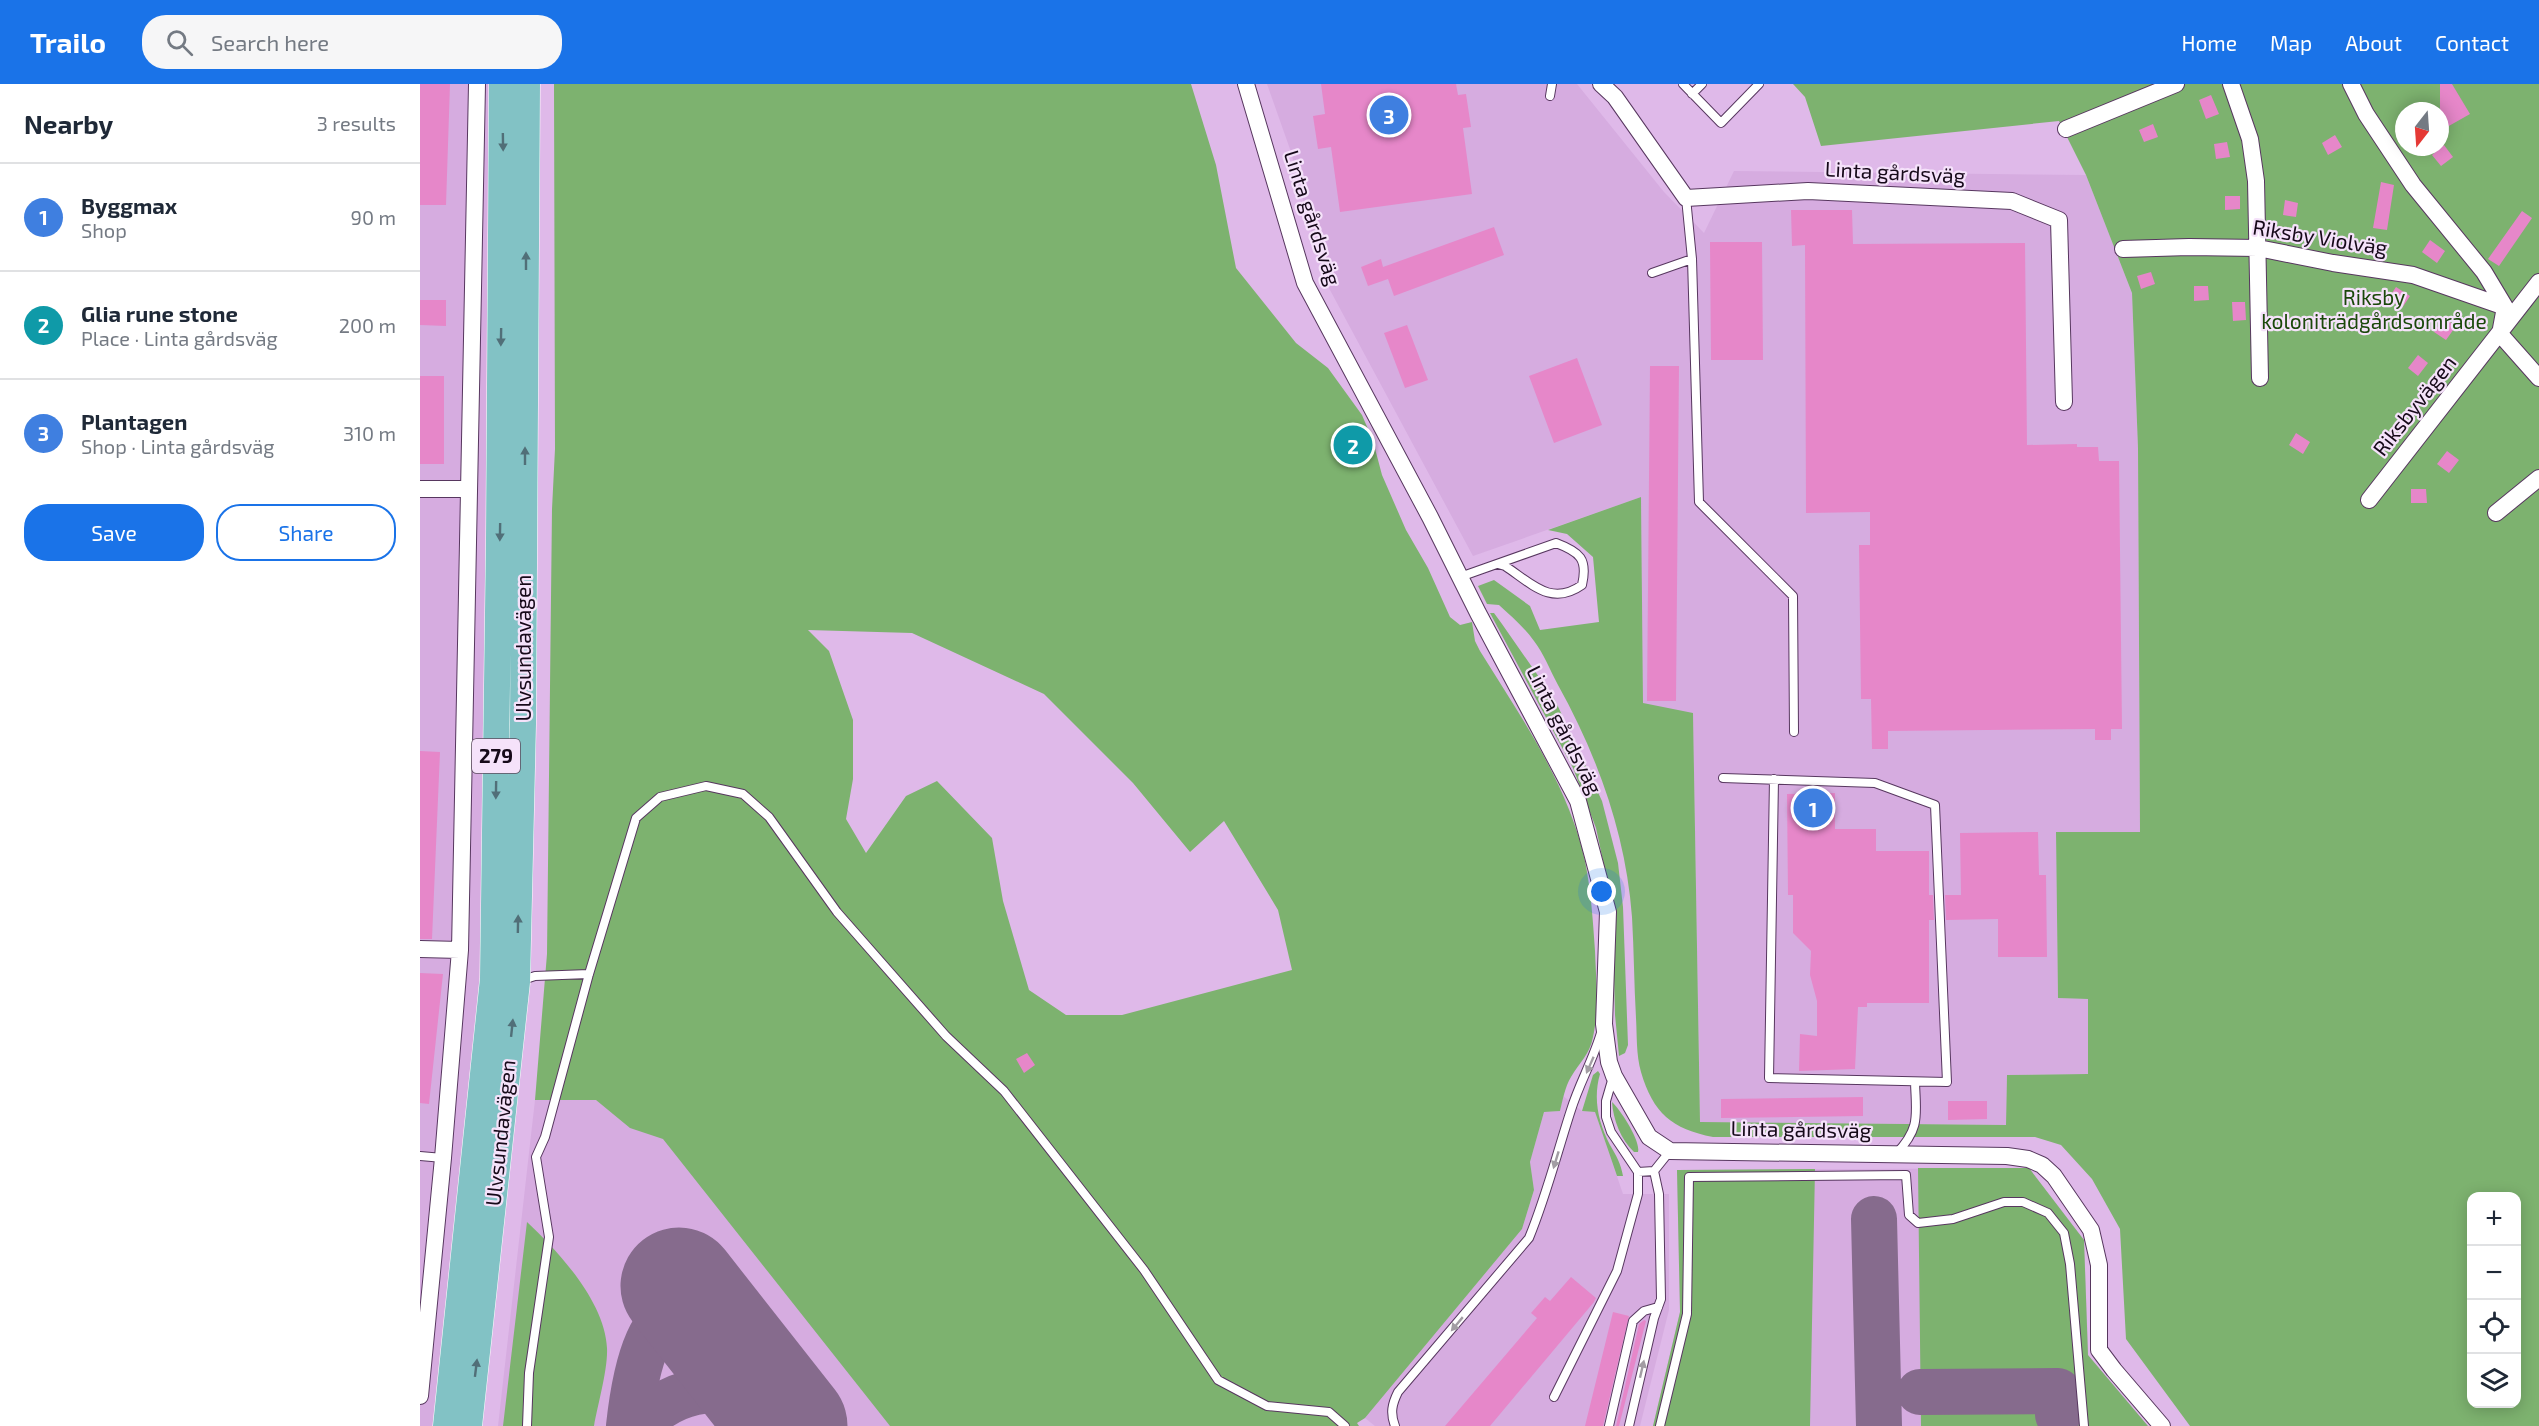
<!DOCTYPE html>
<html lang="en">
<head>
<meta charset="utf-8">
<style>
	body { margin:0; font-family:"Exo 2",sans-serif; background:#f6f6f7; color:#1f2937 }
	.controls { position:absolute; right:18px; bottom:18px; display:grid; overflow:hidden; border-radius:12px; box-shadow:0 3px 15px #0003 }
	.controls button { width:54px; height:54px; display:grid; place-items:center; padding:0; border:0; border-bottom:2px solid #e0e1e3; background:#fff; color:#1f2937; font:30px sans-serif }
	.compass { position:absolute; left:1975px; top:18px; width:54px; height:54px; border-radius:50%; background:#fff; box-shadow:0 3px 15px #0003; rotate:197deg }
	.you { position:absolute; left:1182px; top:808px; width:21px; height:21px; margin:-15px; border:4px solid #fff; border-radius:50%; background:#1a73e8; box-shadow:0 0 0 9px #1a73e833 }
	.badge { display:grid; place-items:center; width:39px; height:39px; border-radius:50%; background:#1a73e8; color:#fff; font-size:20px; font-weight:700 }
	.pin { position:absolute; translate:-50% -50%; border:3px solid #fff; box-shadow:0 2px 6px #0006 }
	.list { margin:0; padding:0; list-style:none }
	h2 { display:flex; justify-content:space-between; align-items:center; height:78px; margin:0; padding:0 24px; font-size:26px }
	h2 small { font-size:20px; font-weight:400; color:#747a83 }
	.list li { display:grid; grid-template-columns:39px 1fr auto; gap:18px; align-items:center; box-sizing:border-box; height:108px; padding:0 24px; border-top:2px solid #e0e1e3 }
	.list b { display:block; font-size:22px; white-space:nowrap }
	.list p { margin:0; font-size:20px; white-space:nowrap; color:#747a83 }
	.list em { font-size:20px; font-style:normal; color:#747a83 }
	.actions { display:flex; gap:12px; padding:18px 24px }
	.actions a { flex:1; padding:14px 0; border:2px solid #1a73e8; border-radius:24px; text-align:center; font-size:21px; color:#1a73e8 }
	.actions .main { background:#1a73e8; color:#fff }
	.icon { flex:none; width:33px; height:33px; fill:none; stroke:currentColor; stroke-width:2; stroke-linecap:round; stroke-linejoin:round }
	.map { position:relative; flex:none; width:2119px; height:1342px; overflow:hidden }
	header { display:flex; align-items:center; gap:36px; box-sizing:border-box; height:84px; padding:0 30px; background:#1a73e8; color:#fff }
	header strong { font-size:28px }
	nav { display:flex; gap:33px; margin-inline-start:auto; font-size:21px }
	.search { width:420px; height:54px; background:#f6f6f7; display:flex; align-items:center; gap:15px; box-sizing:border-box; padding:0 21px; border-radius:24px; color:#747a83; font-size:22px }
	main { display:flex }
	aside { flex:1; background:#fff }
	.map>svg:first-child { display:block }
	.built { fill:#d6ace0 }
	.green { fill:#7db26f; fill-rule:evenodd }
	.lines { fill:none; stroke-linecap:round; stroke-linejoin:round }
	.taxiway { stroke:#866b8d; stroke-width:46 }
	.runway { stroke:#866b8d; stroke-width:117 }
	.building { fill:#e687c9 }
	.service-casing { stroke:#57375f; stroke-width:10 }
	.minor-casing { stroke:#57375f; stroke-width:18 }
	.primary-casing { stroke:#fff; stroke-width:27 }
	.service { stroke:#fff; stroke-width:8 }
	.minor { stroke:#fff; stroke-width:16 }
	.primary { stroke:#82c2c5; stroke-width:26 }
	.oneway { fill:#516f78 }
	.oneway2 { fill:#a29da3 }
	.labels { text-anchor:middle; stroke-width:4.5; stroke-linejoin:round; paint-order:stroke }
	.shield { fill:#f5e2fa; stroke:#594a5c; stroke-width:1.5 }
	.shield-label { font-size:20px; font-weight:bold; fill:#160919 }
	.street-label { font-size:21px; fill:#160919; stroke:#f5e2fa }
	.park-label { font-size:21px; fill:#1a480a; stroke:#f5e2fa }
</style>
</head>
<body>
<header>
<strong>Trailo</strong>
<div class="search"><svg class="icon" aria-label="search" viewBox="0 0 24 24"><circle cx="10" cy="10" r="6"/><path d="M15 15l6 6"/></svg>Search here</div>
<nav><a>Home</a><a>Map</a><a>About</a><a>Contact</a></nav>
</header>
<main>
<aside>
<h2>Nearby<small>3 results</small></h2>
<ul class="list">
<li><span class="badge" style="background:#3f7fe0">1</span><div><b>Byggmax</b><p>Shop</p></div><em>90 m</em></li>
<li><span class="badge" style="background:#0f9aa8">2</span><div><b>Glia rune stone</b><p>Place · Linta gårdsväg</p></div><em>200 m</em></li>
<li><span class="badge" style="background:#3f7fe0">3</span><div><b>Plantagen</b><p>Shop · Linta gårdsväg</p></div><em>310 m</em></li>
</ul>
<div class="actions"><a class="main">Save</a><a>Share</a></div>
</aside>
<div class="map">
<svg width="2119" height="1342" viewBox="0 0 2119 1342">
	<rect width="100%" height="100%" fill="#dfb9e9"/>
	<path class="built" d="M0,0h73l-12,912 -32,309 -16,121h-13z
		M847,0h310l87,108 40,41 30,-62 352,4 46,118 6,155 2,384h-84l2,166 30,1 1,75 -82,1 -1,50 -306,-3 -7,-408 -50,-10 -2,-207 -168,59 -150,-279 -32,-125z
		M153,884l561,282 225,176h-861l37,-326z
		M1143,1012l19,15 13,1 28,82h46v116l-29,116h-265l-10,-8 157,-189 12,-39 -4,-28 14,-50 16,-1z
		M1609,1084l55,72 7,186h-438l27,-114 -3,-142z"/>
	<path class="green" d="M134,0h637l25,81 20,103 60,75 32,25 34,47 11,26 9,34 24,55 22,38 22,49 10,8 12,-3 3,19 5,10c41,66 88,133 105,210 6,30 8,60 10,90 1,27 4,59 -2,86 -3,17 -14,26 -22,40 -6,10 -8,22 -11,34l-16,1 -14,50 4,28 -12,39 -157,189 -8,5 2,3h-469l-227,-287 -33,-11 -34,-28h-61l12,-146 5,-445 3,-60zM388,546l104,3 132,61 89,89 57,69 34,-31 54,89 14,60 -170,45h-56l-37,-25 -26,-89 -11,-63 -55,-57 -31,15 -40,57 -20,-34 7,-40v-59l-24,-69z
		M1373,0h746v1342h-349l-64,-87 -6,-110 -28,-50 -31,-34 -26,-8h-322c-41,-8 -60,-24 -72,-65 -5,-17 -4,-37 -5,-54 -2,-34 -2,-67 -4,-101 -6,-82 -34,-160 -74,-232 -8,-15 -14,-31 -24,-44 -9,-13 -23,-25 -35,-36l-12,-1 -9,-18 16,-6 36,26 10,24 59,-8 -6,-65 -26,-23 -19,-4 93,-33 2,206 50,10 7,409 306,3 1,-50 81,-1v-75l-30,-1 -2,-166h84l-2,-384 -6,-155 -46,-118 -27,-54 -238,25 -16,-49zM1984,27h36v36h-36zM2052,1112h44v208h-44z
		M1070,529h4l8,11 53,76 47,101 16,62 5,44 5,138 -3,8 -6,3 -4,-41 -3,-112 -16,-75 -23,-60z
		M1178,987l2,3c-7,24 -2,48 10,71 6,10 11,19 13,31h-6l-22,-64 -13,-1 11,-36z
		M1192,1018c8,7 29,39 26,50h-4c-13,-12 -21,-33 -22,-50z
		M1498,1084h111l55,72 4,115 60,71h-227z
		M1395,1085l-5,257h-157l27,-114 -3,-142z
		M107,1138c32,30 78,80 80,126 1,21 -9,56 -13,78h-91z"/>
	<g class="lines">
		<path class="taxiway" d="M1454,1135l5,207
			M1500,1308l138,-1v24
			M209,1342c4,-37 19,-155 82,-99
			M219,1342c29,-34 79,-48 119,-24 11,7 20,16 30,24"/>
		<path class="runway" d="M259,1202l110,140"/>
	</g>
	<path class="building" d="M0,0h30l-4,121h-26z
		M901,0h135l2,11 8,-1 5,33 -8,1 9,66 -132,18 -9,-65 -13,2 -5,-33 12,-2z
		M2020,0h12l18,30 -30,17z
		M1791,11l8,19 -13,5 -7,-19z
		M1733,40l5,13 -14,5 -5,-12z
		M1915,51l7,12 -14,8 -6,-12z
		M1807,58l3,15 -14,2 -2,-15z
		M2024,61l9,12 -12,9 -9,-11z
		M1961,98l13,3 -7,45 -14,-2z
		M1805,112h15v13l-15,1z
		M1865,116l13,3 -2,14 -13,-2z
		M1371,126h61l1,34 172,-1 2,202 50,-1v3h21l1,14h20l3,268h-11v11h-16v-11l-207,2v18h-16l-1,-50h-10l-2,-154h11v-33l-64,1 -1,-268 -13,1z
		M2102,127l10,7 -33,48 -11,-7z
		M1074,143l10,28 -110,41 -6,-17 -20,7 -7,-19 20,-8 2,8z
		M2010,156l15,11 -8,12 -15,-11z
		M1290,158h52l1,118h-52z
		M1731,188l4,12 -14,5 -4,-13z
		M1774,202h14l1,14 -15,1z
		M1976,203l14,9 -8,12 -14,-9z
		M0,216h26v26l-26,-1z
		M1812,218h13l1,18 -13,1z
		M2024,234l12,8 -10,14 -12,-8z
		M987,241l21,55 -23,8 -21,-55z
		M1998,271l10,8 -10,13 -10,-8z
		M1157,274l25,67 -48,18 -25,-67z
		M1230,282h29l-3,335h-29z
		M0,292h24v88h-24z
		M1876,349l14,9 -7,12 -14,-9z
		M2027,367l12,9 -10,13 -12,-9z
		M1991,405h15l1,14h-16z
		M0,667l20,1 -8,187h-12z
		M1415,709v36h41v22h53v44h4l1,25h-5v83h-62v4h-9l-3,62 -56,2 1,-37 17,2v-35l-7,-26 1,-24 -18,-18v-38h-5l-1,-101z
		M1618,748l1,43h7l1,82h-49v-38l-52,1 -1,-25h16l-1,-62z
		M0,889l23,1 -14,130 -9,-1z
		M607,969l8,12 -11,8 -8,-14z
		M1443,1013v19l-142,2v-19z
		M1528,1017h39v18l-39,1z
		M1151,1193l25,21 -2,4 -104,124h-45l92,-108 -6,-5 14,-16 5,4z
		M1193,1228l16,4 -26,110h-18z
		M1224,1236l2,1 -27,105h-3l23,-102z"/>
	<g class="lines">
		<defs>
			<path id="service" d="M1263,0l38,39 38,-39
				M1272,10l10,-10
				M1130,12l2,-12
				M1266,114l6,61 7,243 94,94 1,136
				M1232,189l40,-14
				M1040,493l96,-34c24,9 32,16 26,42 -31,22 -51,-2 -77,-19l-7,-2
				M1303,694l152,5 60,22 12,277 -178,-4 5,-299
				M100,897l15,-5 54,-2
				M1476,1070c25,-26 20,-39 19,-72
				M0,1072l23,2
				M1218,1088l16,-1 16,-20
				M1134,1313l63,-126 21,-77v-22l-27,-40 -5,-15v-16l7,-24
				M107,1342l2,-53 20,-136 -13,-80 9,-20 44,-163 47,-156 24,-21 46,-11 37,8 26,23 68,95 109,124 58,55 140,179 74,110 49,26 62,6 16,14
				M975,1342c-5,-13 -3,-22 3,-34l131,-154c17,-41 28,-85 42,-128 8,-26 22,-50 30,-77
				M1189,1342l24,-105 11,-10 14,-4
				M1209,1342l25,-108 7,-19 -2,-105 -5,-23
				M1240,1342l27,-112 2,-137 217,-2 3,40 9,8 35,-4 51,-17h19l25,11 16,20 6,31 14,162"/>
			<path id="minor" d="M826,0l59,199 125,234 48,96 100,188 30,111 -4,112 5,38 5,14 35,61 21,14 337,5 21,3 14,6 12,11 37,54 8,35v85l15,20 48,56
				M1181,0l14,13 71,101 122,-7 204,10 47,19 5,182
				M1811,0l19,55 6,42 4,197
				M1931,0l15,30 47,71 71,87 21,35 -5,27 39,44
				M1646,45l110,-45
				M1703,165l66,-2 69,1 75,15 80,12 92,32
				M0,405h47
				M1949,416l170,-218
				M2076,429l43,-35
				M0,865l40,1
				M0,1312l23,-238 17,-208 17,-866"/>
			<path id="primary" d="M26,1342l47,-447 6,-440 3,-455
				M49,1342l48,-444 6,-258 4,-640"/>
		</defs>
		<use href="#service" class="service-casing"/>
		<use href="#minor" class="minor-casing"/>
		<use href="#primary" class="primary-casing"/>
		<use href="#service" class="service"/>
		<use href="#minor" class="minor"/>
		<use href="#primary" class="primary"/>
	</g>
	<defs><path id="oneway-solid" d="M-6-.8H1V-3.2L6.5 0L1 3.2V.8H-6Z" transform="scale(1.5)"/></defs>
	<g class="oneway">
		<use href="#oneway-solid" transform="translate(83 58) rotate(89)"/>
		<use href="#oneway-solid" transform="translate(106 177) rotate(-90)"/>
		<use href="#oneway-solid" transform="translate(81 253) rotate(91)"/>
		<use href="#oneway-solid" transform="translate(105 372) rotate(-90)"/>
		<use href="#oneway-solid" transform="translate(80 448) rotate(91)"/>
		<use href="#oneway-solid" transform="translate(76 706) rotate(91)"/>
		<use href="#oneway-solid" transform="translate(98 840) rotate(-89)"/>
		<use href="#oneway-solid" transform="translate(92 944) rotate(-84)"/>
		<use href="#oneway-solid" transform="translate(56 1284) rotate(-83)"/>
	</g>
	<g class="oneway2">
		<use href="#oneway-solid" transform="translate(1170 981) rotate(114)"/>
		<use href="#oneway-solid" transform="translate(1136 1076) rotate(107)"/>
		<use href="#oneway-solid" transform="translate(1037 1240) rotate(130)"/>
		<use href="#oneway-solid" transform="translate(1222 1285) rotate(-77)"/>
	</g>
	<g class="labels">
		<rect class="shield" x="52" y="655" width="48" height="34" rx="4.5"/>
		<g class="shield-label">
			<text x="76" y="679">279</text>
		</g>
		<g class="street-label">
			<text transform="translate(1475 89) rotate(3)" y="7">Linta gårdsväg</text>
			<text transform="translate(892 134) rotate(72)" y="7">Linta gårdsväg</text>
			<text transform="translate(1900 154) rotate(9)" y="7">Riksby Violväg</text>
			<text transform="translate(1995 322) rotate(-52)" y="7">Riksbyvägen</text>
			<text transform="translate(104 564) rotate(-90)" y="7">Ulvsundavägen</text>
			<text transform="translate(1144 646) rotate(63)" y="7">Linta gårdsväg</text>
			<text transform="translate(1381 1046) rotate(1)" y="7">Linta gårdsväg</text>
			<text transform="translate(81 1049) rotate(-84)" y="7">Ulvsundavägen</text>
		</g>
		<g class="park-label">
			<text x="1954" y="221">Riksby<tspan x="1954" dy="24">koloniträdgårdsområde</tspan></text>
		</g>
	</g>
</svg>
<div class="controls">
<button>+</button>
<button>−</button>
<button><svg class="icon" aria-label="locate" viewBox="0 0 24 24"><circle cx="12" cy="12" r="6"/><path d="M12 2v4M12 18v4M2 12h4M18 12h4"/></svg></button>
<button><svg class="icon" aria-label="layers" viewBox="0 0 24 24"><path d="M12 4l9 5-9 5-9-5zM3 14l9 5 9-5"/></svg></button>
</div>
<svg class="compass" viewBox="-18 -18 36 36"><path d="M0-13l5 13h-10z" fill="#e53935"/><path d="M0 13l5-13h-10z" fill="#747a83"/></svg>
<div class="you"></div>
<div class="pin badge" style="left:1393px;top:724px;background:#3f7fe0">1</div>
<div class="pin badge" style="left:933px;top:361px;background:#0f9aa8">2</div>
<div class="pin badge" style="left:969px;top:31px;background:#3f7fe0">3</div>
</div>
</main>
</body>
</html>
